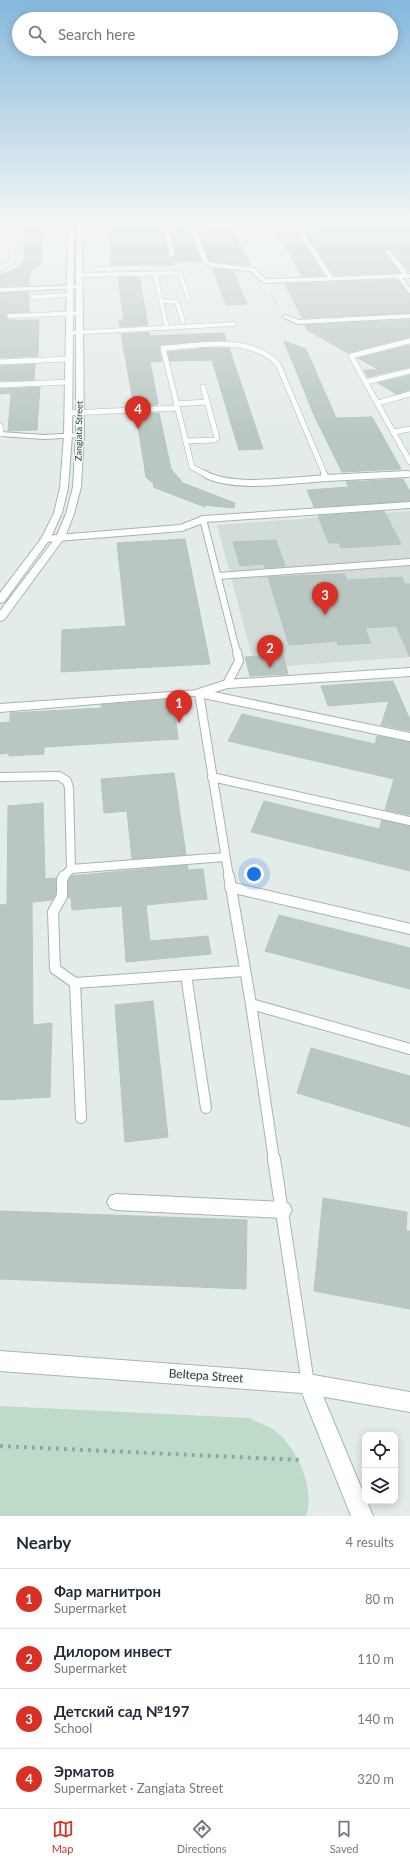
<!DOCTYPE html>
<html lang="en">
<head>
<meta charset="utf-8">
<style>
	body { margin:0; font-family:Lato,sans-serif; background:#f6f6f7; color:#1f2937 }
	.controls { position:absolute; right:12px; bottom:12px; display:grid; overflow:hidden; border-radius:8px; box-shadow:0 2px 10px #0003 }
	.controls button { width:36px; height:36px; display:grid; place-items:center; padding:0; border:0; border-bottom:1px solid #e0e1e3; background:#fff; color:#1f2937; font:20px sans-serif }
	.you { position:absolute; left:254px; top:874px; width:14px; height:14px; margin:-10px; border:3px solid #fff; border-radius:50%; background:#1a73e8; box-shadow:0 0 0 6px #1a73e833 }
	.badge { display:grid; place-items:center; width:26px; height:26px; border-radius:50%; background:#d93025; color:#fff; font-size:13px; font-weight:700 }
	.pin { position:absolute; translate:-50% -33px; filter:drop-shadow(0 1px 2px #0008) }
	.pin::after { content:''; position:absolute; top:21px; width:14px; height:12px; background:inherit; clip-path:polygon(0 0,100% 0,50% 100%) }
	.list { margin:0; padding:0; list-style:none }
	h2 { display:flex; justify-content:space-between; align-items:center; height:52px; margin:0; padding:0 16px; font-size:17px }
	h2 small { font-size:13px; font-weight:400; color:#747a83 }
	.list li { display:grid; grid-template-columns:26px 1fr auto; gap:12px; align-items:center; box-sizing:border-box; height:60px; padding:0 16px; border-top:1px solid #e0e1e3 }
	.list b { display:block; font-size:15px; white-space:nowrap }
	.list p { margin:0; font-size:13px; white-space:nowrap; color:#747a83 }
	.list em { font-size:13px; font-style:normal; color:#747a83 }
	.icon { flex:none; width:22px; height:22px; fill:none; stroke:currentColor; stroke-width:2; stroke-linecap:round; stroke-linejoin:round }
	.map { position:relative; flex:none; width:410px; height:1516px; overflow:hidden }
	.search { position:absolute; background:#fff; box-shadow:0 2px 10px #0003; left:12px; right:12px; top:12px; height:44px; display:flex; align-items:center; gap:10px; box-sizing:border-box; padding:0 14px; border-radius:22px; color:#747a83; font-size:15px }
	.sheet { height:292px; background:#fff }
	nav { display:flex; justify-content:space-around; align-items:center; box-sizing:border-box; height:56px; border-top:1px solid #e0e1e3; background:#fff; font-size:11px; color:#747a83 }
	nav a { display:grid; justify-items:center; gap:2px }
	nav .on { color:#d93025 }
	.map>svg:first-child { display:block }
	.built { fill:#d2dcd8 }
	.green { fill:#bedbc9 }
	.building { fill:#b9c7c2; stroke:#b6c5c1 }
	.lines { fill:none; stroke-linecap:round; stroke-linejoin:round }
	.lane-far5-casing { stroke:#a7b4b0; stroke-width:5 }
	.lane-far4-casing { stroke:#a7b4b0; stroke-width:6 }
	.lane-far3-casing { stroke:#a7b4b0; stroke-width:8 }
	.lane-far2-casing { stroke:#a7b4b0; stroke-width:10 }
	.lane-far1-casing { stroke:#a7b4b0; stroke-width:12 }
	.lane-casing { stroke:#a7b4b0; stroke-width:14 }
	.street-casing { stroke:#a7b4b0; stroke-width:2 }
	.secondary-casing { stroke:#a3b7b2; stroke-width:2 }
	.path-far1 { stroke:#87ada5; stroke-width:1; stroke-dasharray:1 1.5; stroke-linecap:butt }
	.path { stroke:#87ada5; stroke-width:4; stroke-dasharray:3 5; stroke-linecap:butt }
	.lane-far5 { stroke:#fff; stroke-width:4 }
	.lane-far4 { stroke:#fff; stroke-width:5 }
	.lane-far3 { stroke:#fff; stroke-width:6 }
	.lane-far2 { stroke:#fff; stroke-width:8 }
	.lane-far1 { stroke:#fff; stroke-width:10 }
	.lane { stroke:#fff; stroke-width:12 }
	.street { fill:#fff; fill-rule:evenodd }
	.secondary { fill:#fff; fill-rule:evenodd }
	.labels { text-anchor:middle; stroke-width:3; stroke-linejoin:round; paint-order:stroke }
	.far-street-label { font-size:9px; fill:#253c38; stroke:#f4f9f7 }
	.near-street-label { font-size:12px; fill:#253c38; stroke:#f4f9f7 }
</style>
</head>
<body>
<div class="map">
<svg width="410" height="1516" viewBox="0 0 410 1516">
	<rect width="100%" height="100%" fill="#e4ece9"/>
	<path class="built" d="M410,511v146l-124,9 -3,-12 -31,2 -35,-131z"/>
	<path class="green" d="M0,1406l249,12c9,5 23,9 30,16 20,19 36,55 27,82h-306z"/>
	<path class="building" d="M26,221h5l13,9 -3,34 -11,8 -1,13 -29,1v-11l15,-6 8,-6z
		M410,223v49l-20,-23 -5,1 -1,2 15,21 -65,2 -30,-45 14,-1 -1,-1 85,-2z
		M164,225l-1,4 7,29h4l1,-3 -5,-25 4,-3h10l1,5h5l11,29 -29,1 1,3h-62l-3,-39z
		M295,230l29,46h-22l-26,-45z
		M232,231l19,34 -41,-4 -12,-29z
		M213,269l20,2 14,33 -21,1z
		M139,277l9,48 -28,2 -1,-7h5l-6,-42z
		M397,280l13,15v18l-108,5 -17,-34z
		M29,292v20l-21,1 -2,4 3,3h30l-1,36 -38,2v-65z
		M410,320v17l-62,16 -41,-23 -2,-5z
		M149,332l1,4 74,-3 2,7 -65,5 -2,4 3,12 -12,1 8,41 -1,2 -23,1 -13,-72z
		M284,341l22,8 30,69 36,-1 29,52 -59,3 -28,-57z
		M410,345v22l-42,10 -4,-7h15l-21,-12z
		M208,348h21l34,101 -24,1 -27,-90 -42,1 -2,-9z
		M35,364l-1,16 -34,1v-15z
		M410,375v15l-14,4 -18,-11z
		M40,387l-3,43 -29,1 3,-38 -11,1v-5z
		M159,413l12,56 12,14 52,20 -1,5 -31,-3 2,2 -52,-20 1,-3 -8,-7 -10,-63z
		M403,479l7,13v9l-96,6 -7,-17 42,-3 -3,-5z
		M384,511l17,33 -60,4 -2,-5h-10l-11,-27z
		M185,539l25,125 -149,8 1,-42 64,-4 -9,-83z
		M276,540l9,26 -20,2 -1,-4 -24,2 -7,-24z
		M344,574l3,6 55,-3 3,7h5v73l-14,-31 -31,2 6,15 -33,2 -1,-4 -48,4 -21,-68z
		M283,654l5,20 -38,2 -5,-19z
		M393,681l17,39v11l-29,-6 8,-24 -61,5 -7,-20z
		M173,699l5,40 -134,8v7l-35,2v-3l-9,1v-31l10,-1v-9l92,-5 -1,-3z
		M242,714l133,30 2,-8 33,6v73l-25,-5 9,-31 -166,-38z
		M174,773l12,82 -54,4 -5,-48 -23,2 -3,-34z
		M264,801l115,28 3,-9 28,6v45l-159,-39z
		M43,803l2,76 11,-1v16l-4,6 -20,2 1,123 19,-2 -2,74 -50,3v-195l7,-1 1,-98z
		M187,865l1,5 15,-1 4,30 -61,6 4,36 58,-5 3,18 -85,8 -4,-56 -50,4 -1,-12h-3v-17l3,-5z
		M279,915l131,33v41l-145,-38z
		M153,1001l15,136 -43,5 -10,-137z
		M311,1048l99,28v51l-113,-34z
		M323,1198l84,14 -1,19h4v78l-96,-18z
		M0,1211l247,9 -1,69 -246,-10z"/>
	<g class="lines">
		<defs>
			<path id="lane-far5" d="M71,224l110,-3
				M0,227l12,3 3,8 -4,25 -11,5
				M0,245l14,-1
				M172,255l-6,-27 10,-6
				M95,269l43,-1
				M155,274l12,54
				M80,275l100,-2 8,25
				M33,297l37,-2
				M161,301l16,1 6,20
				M9,316l72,-3
				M69,333l165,-9"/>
			<path id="lane-far4" d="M69,333h2
				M410,341l-59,15 59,106
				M0,362l69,-3
				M366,382l44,-11
				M0,385l69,-3
				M378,403l32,-9
				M176,404l31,-2
				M69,413l108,-5
				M0,426l1,8
				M394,432l16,-3
				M186,441l28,-1 3,-2 -14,-51
				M207,475l-15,-8 -29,-119c37,-2 86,-14 115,16l47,111
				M386,475l24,-1"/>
			<path id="lane-far3" d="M205,474c28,16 88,6 121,4
				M324,474l2,4
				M326,478l81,-4
				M203,519l34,134
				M218,576l192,-14"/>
			<path id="lane-far2" d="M227,684l183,-12
				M199,693l211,44
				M0,777l59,-1 8,5 2,7 2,81 -8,8
				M212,777l198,44
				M71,869l154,-12
				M229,877l-30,-184 28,-9 12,-23 -2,-9"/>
			<path id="lane-far1" d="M64,876l-2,3v17l-9,16 2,57 20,14 6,135
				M229,876l22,128 23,156
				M230,887l180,42
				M186,975l20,133
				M75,983l169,-12
				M251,1004l159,45"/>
			<path id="lane" d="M274,1159l34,225"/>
			<path id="street" d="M184,221h5l5,6 210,-6 -2,3 -102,3 33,50 69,-3 -17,-23 5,-1 18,24h2v4h-7l7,10v6l-12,-16 -134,5 -14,-12 -37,-4 -10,-4 -13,-34zM295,227l32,50 -61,2 -12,-11 -45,-6 -13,-31z
				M82,285v2l-2,1 -80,4v-4z
				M410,314v4l-112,6 -16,-7 3,-2 14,5z
				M0,432l44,3 36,-2 4,2 -4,2 -36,2 -44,-3z
				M410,502v6l-205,14 -23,9 -137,11 -5,-3 5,-3 135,-11 23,-9z
				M199,690l6,3 -2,2 -203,17v-8z
				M116,1194l167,8 6,2 3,6 -3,6 -6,2 -167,-8 -6,-2 -3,-6 3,-6z
				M308,1374l102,18v20l-102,-18 -7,-3 -3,-7 3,-7z"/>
			<path id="secondary" d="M68,221h6l-2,214 -4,53 -6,25 -12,26 -46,63 -4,1v-10l41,-54 13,-26 6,-25 4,-53z
				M76,221h6l2,214 -3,52 -7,27 -9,23 -61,83 -4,1v-10l56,-74 10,-23 7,-27 3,-52z
				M0,1351l308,23 7,3 58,139h-22l-49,-123 -302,-22z"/>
		</defs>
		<use href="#lane-far5" class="lane-far5-casing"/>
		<use href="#lane-far4" class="lane-far4-casing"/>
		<use href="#lane-far3" class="lane-far3-casing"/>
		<use href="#lane-far2" class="lane-far2-casing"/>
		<use href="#lane-far1" class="lane-far1-casing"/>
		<use href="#lane" class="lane-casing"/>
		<use href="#street" class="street-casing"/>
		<use href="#secondary" class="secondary-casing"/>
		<path class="path-far1" d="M270,292l9,17"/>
		<path class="path" d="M0,1446l299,14"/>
		<use href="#lane-far5" class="lane-far5"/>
		<use href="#lane-far4" class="lane-far4"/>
		<use href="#lane-far3" class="lane-far3"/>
		<use href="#lane-far2" class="lane-far2"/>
		<use href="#lane-far1" class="lane-far1"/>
		<use href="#lane" class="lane"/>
		<use href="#street" class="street"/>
		<use href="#secondary" class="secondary"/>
	</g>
	<linearGradient id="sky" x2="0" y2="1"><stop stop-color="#85b8dd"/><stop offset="0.51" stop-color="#f3f6f5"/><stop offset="1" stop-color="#f3f6f5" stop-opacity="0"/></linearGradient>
	<rect width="410" height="434" fill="url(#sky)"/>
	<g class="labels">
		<g class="far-street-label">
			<text transform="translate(79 431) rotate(-89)" y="3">Zangiata Street</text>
		</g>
		<g class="near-street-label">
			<text transform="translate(206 1376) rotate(4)" y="4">Beltepa Street</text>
		</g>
	</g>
</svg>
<div class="controls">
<button><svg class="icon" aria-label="locate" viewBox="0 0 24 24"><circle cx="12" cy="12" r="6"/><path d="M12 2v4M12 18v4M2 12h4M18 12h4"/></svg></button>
<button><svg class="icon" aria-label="layers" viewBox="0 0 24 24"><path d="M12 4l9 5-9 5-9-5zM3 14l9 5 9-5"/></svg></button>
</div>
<div class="you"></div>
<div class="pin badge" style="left:179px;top:723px">1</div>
<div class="pin badge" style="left:270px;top:668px">2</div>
<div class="pin badge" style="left:325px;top:615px">3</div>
<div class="pin badge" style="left:138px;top:429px">4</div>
<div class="search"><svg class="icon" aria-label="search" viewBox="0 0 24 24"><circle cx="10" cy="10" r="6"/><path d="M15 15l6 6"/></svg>Search here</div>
</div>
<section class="sheet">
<h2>Nearby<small>4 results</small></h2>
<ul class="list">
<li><span class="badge">1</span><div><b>Фар магнитрон</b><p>Supermarket</p></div><em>80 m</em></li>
<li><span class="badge">2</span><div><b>Дилором инвест</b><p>Supermarket</p></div><em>110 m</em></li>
<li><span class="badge">3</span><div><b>Детский сад №197</b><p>School</p></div><em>140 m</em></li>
<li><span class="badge">4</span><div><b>Эрматов</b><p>Supermarket · Zangiata Street</p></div><em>320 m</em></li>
</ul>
</section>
<nav>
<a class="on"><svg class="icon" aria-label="map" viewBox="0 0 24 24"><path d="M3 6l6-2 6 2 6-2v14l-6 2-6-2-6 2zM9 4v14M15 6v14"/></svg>Map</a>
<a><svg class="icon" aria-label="directions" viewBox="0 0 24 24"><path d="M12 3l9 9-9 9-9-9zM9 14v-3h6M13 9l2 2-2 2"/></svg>Directions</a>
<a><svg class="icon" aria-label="saved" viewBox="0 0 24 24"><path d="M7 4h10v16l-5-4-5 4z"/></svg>Saved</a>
</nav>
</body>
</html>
